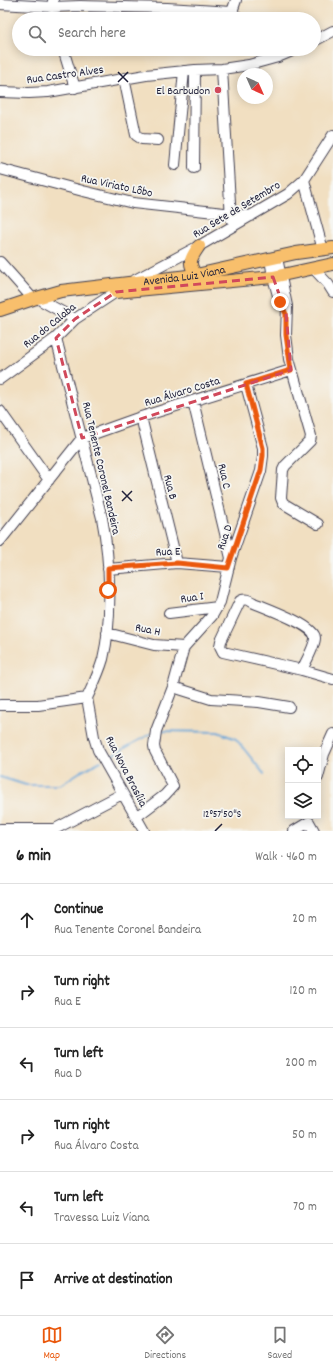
<!DOCTYPE html>
<html lang="en">
<head>
<meta charset="utf-8">
<style>
	body { margin:0; font-family:Dekko,sans-serif; background:#f6f6f6; color:#222 }
	.controls { position:absolute; right:12px; bottom:12px; display:grid; overflow:hidden; border-radius:0px; box-shadow:0 2px 10px #0003 }
	.controls button { width:36px; height:36px; display:grid; place-items:center; padding:0; border:0; border-bottom:1px solid #e0e0e0; background:#fff; color:#222; font:20px sans-serif }
	.compass { position:absolute; left:237px; top:68px; width:36px; height:36px; border-radius:50%; background:#fff; box-shadow:0 2px 10px #0003; rotate:135deg }
	.stop { position:absolute; width:12px; height:12px; margin:-9px; border:3px solid #ea580c; border-radius:50%; background:#fff }
	.stop.end { background:#ea580c; border-color:#fff; box-shadow:0 1px 4px #0008 }
	.list { margin:0; padding:0; list-style:none }
	h2 { display:flex; justify-content:space-between; align-items:center; height:52px; margin:0; padding:0 16px; font-size:17px }
	h2 small { font-size:13px; font-weight:400; color:#767676 }
	.list li { display:grid; grid-template-columns:26px 1fr auto; gap:12px; align-items:center; box-sizing:border-box; height:72px; padding:0 16px; border-top:1px solid #e0e0e0 }
	.list b { display:block; font-size:15px; white-space:nowrap }
	.list p { margin:0; font-size:13px; white-space:nowrap; color:#767676 }
	.list em { font-size:13px; font-style:normal; color:#767676 }
	.icon { flex:none; width:22px; height:22px; fill:none; stroke:currentColor; stroke-width:2; stroke-linecap:round; stroke-linejoin:round }
	.map { position:relative; flex:none; width:333px; height:831px; overflow:hidden }
	.search { position:absolute; background:#fff; box-shadow:0 2px 10px #0003; left:12px; right:12px; top:12px; height:44px; display:flex; align-items:center; gap:10px; box-sizing:border-box; padding:0 14px; border-radius:22px; color:#767676; font-size:15px }
	.sheet { height:484px; background:#fff }
	nav { display:flex; justify-content:space-around; align-items:center; box-sizing:border-box; height:56px; border-top:1px solid #e0e0e0; background:#fff; font-size:11px; color:#767676 }
	nav a { display:grid; justify-items:center; gap:2px }
	nav .on { color:#ea580c }
	.map>svg:first-child { display:block }
	.lines { fill:none; stroke-linecap:round; stroke-linejoin:round }
	.stream { stroke:#65a4d7; stroke-width:2 }
	.minor-casing { stroke:#413e4f; stroke-width:12 }
	.major-casing { stroke:#413e4f; stroke-width:14 }
	.minor { stroke:#fff; stroke-width:10 }
	.major { stroke:#f8bf6c; stroke-width:12 }
	.route { stroke:#ea580c; stroke-width:5 }
	.marked { fill:none; stroke:#d1495b; stroke-width:3; stroke-dasharray:8 5; stroke-linejoin:round }
	.ticks { fill:none; stroke:#22223b; stroke-width:1.5 }
	.poi-dot { fill:#d1495b; stroke:#f6f6f2; stroke-width:1.5 }
	.labels { text-anchor:middle; stroke-width:3.5; stroke-linejoin:round; paint-order:stroke }
	.street-label { font-size:12px; fill:#22223b; stroke:#f6f6f2 }
	.poi-label { font-size:12px; fill:#22223b; stroke:#f6f6f2; text-anchor:end }
	.ticks-label { font-size:10px; text-anchor:middle; fill:#22223b; stroke:#f6f6f2; stroke-width:3.5; stroke-linejoin:round; paint-order:stroke }
</style>
</head>
<body>
<div class="map">
<svg width="333" height="831" viewBox="0 0 333 831">
	<rect width="100%" height="100%" fill="#f6f6f2"/>
	<filter id="ink" filterUnits="userSpaceOnUse"><feTurbulence type="fractalNoise" baseFrequency=".025" numOctaves="2"/><feDisplacementMap in="SourceGraphic" scale="8" xChannelSelector="R" yChannelSelector="G"/><feConvolveMatrix kernelMatrix="1 2 1 2 8 2 1 2 1" color-interpolation-filters="sRGB"/></filter>
	<filter id="wash" filterUnits="userSpaceOnUse"><feTurbulence type="fractalNoise" baseFrequency=".012" numOctaves="4" result="noise"/><feDisplacementMap in="SourceGraphic" scale="16" xChannelSelector="R" yChannelSelector="G"/><feGaussianBlur stdDeviation="0.9" result="paint"/><feColorMatrix in="noise" values="0 0 0 0 0 0 0 0 0 0 0 0 0 0 0 0 0 1.4 0 .05"/><feComposite in="paint" operator="in"/></filter>
	<g filter="url(#wash)">
		<rect width="100%" height="100%" fill="#f1dfc1"/>
		<g class="lines">
			<path class="stream" d="M160,731l58,1 18,7 28,35
				M107,758l45,-25
				M0,777l26,8h34l20,-13 21,-11"/>
		</g>
	</g>
	<g filter="url(#ink)">
		<g class="lines">
			<defs>
				<path id="minor" d="M53,1l-1,6 3,12
					M0,4l52,3 28,-1 87,2 49,3 16,1 8,7
					M232,12l4,-12
					M314,41l19,-10
					M63,49l12,39
					M222,69l9,150
					M124,78l12,57 6,4 16,1
					M0,92l29,1 19,-1 98,-17 49,-5 27,-1 27,-4 29,-8 19,-8
					M175,165l9,-94
					M194,168l1,-98
					M0,169l83,22 50,12 118,13
					M304,180l19,70
					M277,258l10,48 -1,29 3,24 22,77 -1,5 -25,25 -2,4 -2,28 2,5 3,2 32,19
					M270,259l3,18 7,26
					M0,262l33,37
					M314,269l14,15 5,8
					M133,281l66,-35 89,-52 16,-14 29,-45
					M42,301l33,18
					M56,338l46,180c8,41 11,100 1,141 -4,14 -10,26 -16,39
					M0,379l56,-41 19,-19 41,-27
					M193,401l38,157
					M0,411l49,69
					M141,417l36,146
					M0,541l82,-103 59,-21 150,-47
					M108,569l69,-6 51,4
					M169,613l49,-6
					M107,633l47,12 30,2
					M302,670c4,-9 13,-24 13,-32 1,-12 -49,-30 -61,-35 -5,-3 -9,-5 -14,-2l-19,40 -1,5 3,6 79,18 31,9
					M173,687l38,12 48,3 30,5
					M87,698l7,39 4,13 46,81
					M0,705h38l49,-7
					M318,777l6,-23 9,-20
					M136,817l29,-22 8,-9 -18,-35 -1,-5 2,-15 17,-44 11,-40 28,-31 8,-14 11,-44 30,-87 2,-15v-8l-17,-63
					M309,822l5,9
					M0,829h55l67,-35
					M294,831l15,-9"/>
				<g id="major">
					<path d="M196,275c-9,-13 -5,-17 3,-29"/>
					<path d="M116,292l157,-15 60,-13"/>
					<path id="s1" d="M0,310l33,-11 28,-8 135,-16 100,-22 37,-5"/>
				</g>
			</defs>
			<use href="#minor" class="minor-casing"/>
			<use href="#major" class="major-casing"/>
			<use href="#minor" class="minor"/>
			<use href="#major" class="major"/>
		</g>
	</g>
	<g class="lines" filter="url(#ink)">
		<path class="route" d="M108,590v-22l69,-5 51,5 33,-98 2,-14v-8l-17,-64 45,-14 -5,-35v-21l-6,-12"/>
	</g>
	<path class="marked" d="M273,277l13,37 5,56 -209,68 -26,-100 19,-19 41,-27z"/>
	<path class="ticks" d="M118,72l10,10M118,82l10,-10M122,491l10,10M122,501l10,-10M215,831l7,-7"/>
	<circle class="poi-dot" cx="218" cy="90" r="4"/>
	<g class="labels">
		<g class="street-label">
			<text transform="translate(65 74) rotate(-8)" y="4">Rua Castro Alves</text>
			<text transform="translate(117 185) rotate(12)" y="4">Rua Viriato Lôbo</text>
			<text transform="translate(236 209) rotate(-31)" y="4">Rua Sete de Setembro</text>
			<text dy="4" stroke="none"><textPath href="#s1" startOffset="188">Avenida Luiz Viana</textPath></text>
			<text transform="translate(49 325) rotate(-39)" y="4">Rua do Calaba</text>
			<text transform="translate(182 391) rotate(-17)" y="4">Rua Álvaro Costa</text>
			<text transform="translate(102 468) rotate(77)" y="4">Rua Tenente Coronel Bandeira</text>
			<text transform="translate(225 476) rotate(77)" y="4">Rua C</text>
			<text transform="translate(171 487) rotate(76)" y="4">Rua B</text>
			<text transform="translate(224 537) rotate(-71)" y="4">Rua D</text>
			<text transform="translate(168 551) rotate(-2)" y="4">Rua E</text>
			<text transform="translate(192 597) rotate(-8)" y="4">Rua I</text>
			<text transform="translate(148 629) rotate(11)" y="4">Rua H</text>
			<text transform="translate(127 771) rotate(63)" y="4">Rua Nova Brasília</text>
		</g>
		<g class="poi-label">
			<text x="210" y="94">El Barbudon</text>
		</g>
	</g>
	<g class="ticks-label">
		<text x="222" y="817">12°57'50"S</text>
	</g>
</svg>
<div class="controls">
<button><svg class="icon" aria-label="locate" viewBox="0 0 24 24"><circle cx="12" cy="12" r="6"/><path d="M12 2v4M12 18v4M2 12h4M18 12h4"/></svg></button>
<button><svg class="icon" aria-label="layers" viewBox="0 0 24 24"><path d="M12 4l9 5-9 5-9-5zM3 14l9 5 9-5"/></svg></button>
</div>
<svg class="compass" viewBox="-18 -18 36 36"><path d="M0-13l5 13h-10z" fill="#e53935"/><path d="M0 13l5-13h-10z" fill="#767676"/></svg>
<div class="stop" style="left:108px;top:590px"></div>
<div class="stop end" style="left:280px;top:302px"></div>
<div class="search"><svg class="icon" aria-label="search" viewBox="0 0 24 24"><circle cx="10" cy="10" r="6"/><path d="M15 15l6 6"/></svg>Search here</div>
</div>
<section class="sheet">
<h2>6 min<small>Walk · 460 m</small></h2>
<ul class="list">
<li><svg class="icon" aria-label="ahead" viewBox="0 0 24 24"><path d="M12 20V5M6 11l6-6 6 6"/></svg><div><b>Continue</b><p>Rua Tenente Coronel Bandeira</p></div><em>20 m</em></li>
<li><svg class="icon" aria-label="right" viewBox="0 0 24 24"><path d="M7 20v-9h11M14 6l5 5-5 5"/></svg><div><b>Turn right</b><p>Rua E</p></div><em>120 m</em></li>
<li><svg class="icon" aria-label="left" viewBox="0 0 24 24"><path d="M17 20v-9H6M10 6l-5 5 5 5"/></svg><div><b>Turn left</b><p>Rua D</p></div><em>200 m</em></li>
<li><svg class="icon" aria-label="right" viewBox="0 0 24 24"><path d="M7 20v-9h11M14 6l5 5-5 5"/></svg><div><b>Turn right</b><p>Rua Álvaro Costa</p></div><em>50 m</em></li>
<li><svg class="icon" aria-label="left" viewBox="0 0 24 24"><path d="M17 20v-9H6M10 6l-5 5 5 5"/></svg><div><b>Turn left</b><p>Travessa Luiz Viana</p></div><em>70 m</em></li>
<li><svg class="icon" aria-label="arrive" viewBox="0 0 24 24"><path d="M6 21V4h12l-3 4 3 4H6"/></svg><div><b>Arrive at destination</b></div></li>
</ul>
</section>
<nav>
<a class="on"><svg class="icon" aria-label="map" viewBox="0 0 24 24"><path d="M3 6l6-2 6 2 6-2v14l-6 2-6-2-6 2zM9 4v14M15 6v14"/></svg>Map</a>
<a><svg class="icon" aria-label="directions" viewBox="0 0 24 24"><path d="M12 3l9 9-9 9-9-9zM9 14v-3h6M13 9l2 2-2 2"/></svg>Directions</a>
<a><svg class="icon" aria-label="saved" viewBox="0 0 24 24"><path d="M7 4h10v16l-5-4-5 4z"/></svg>Saved</a>
</nav>
</body>
</html>
